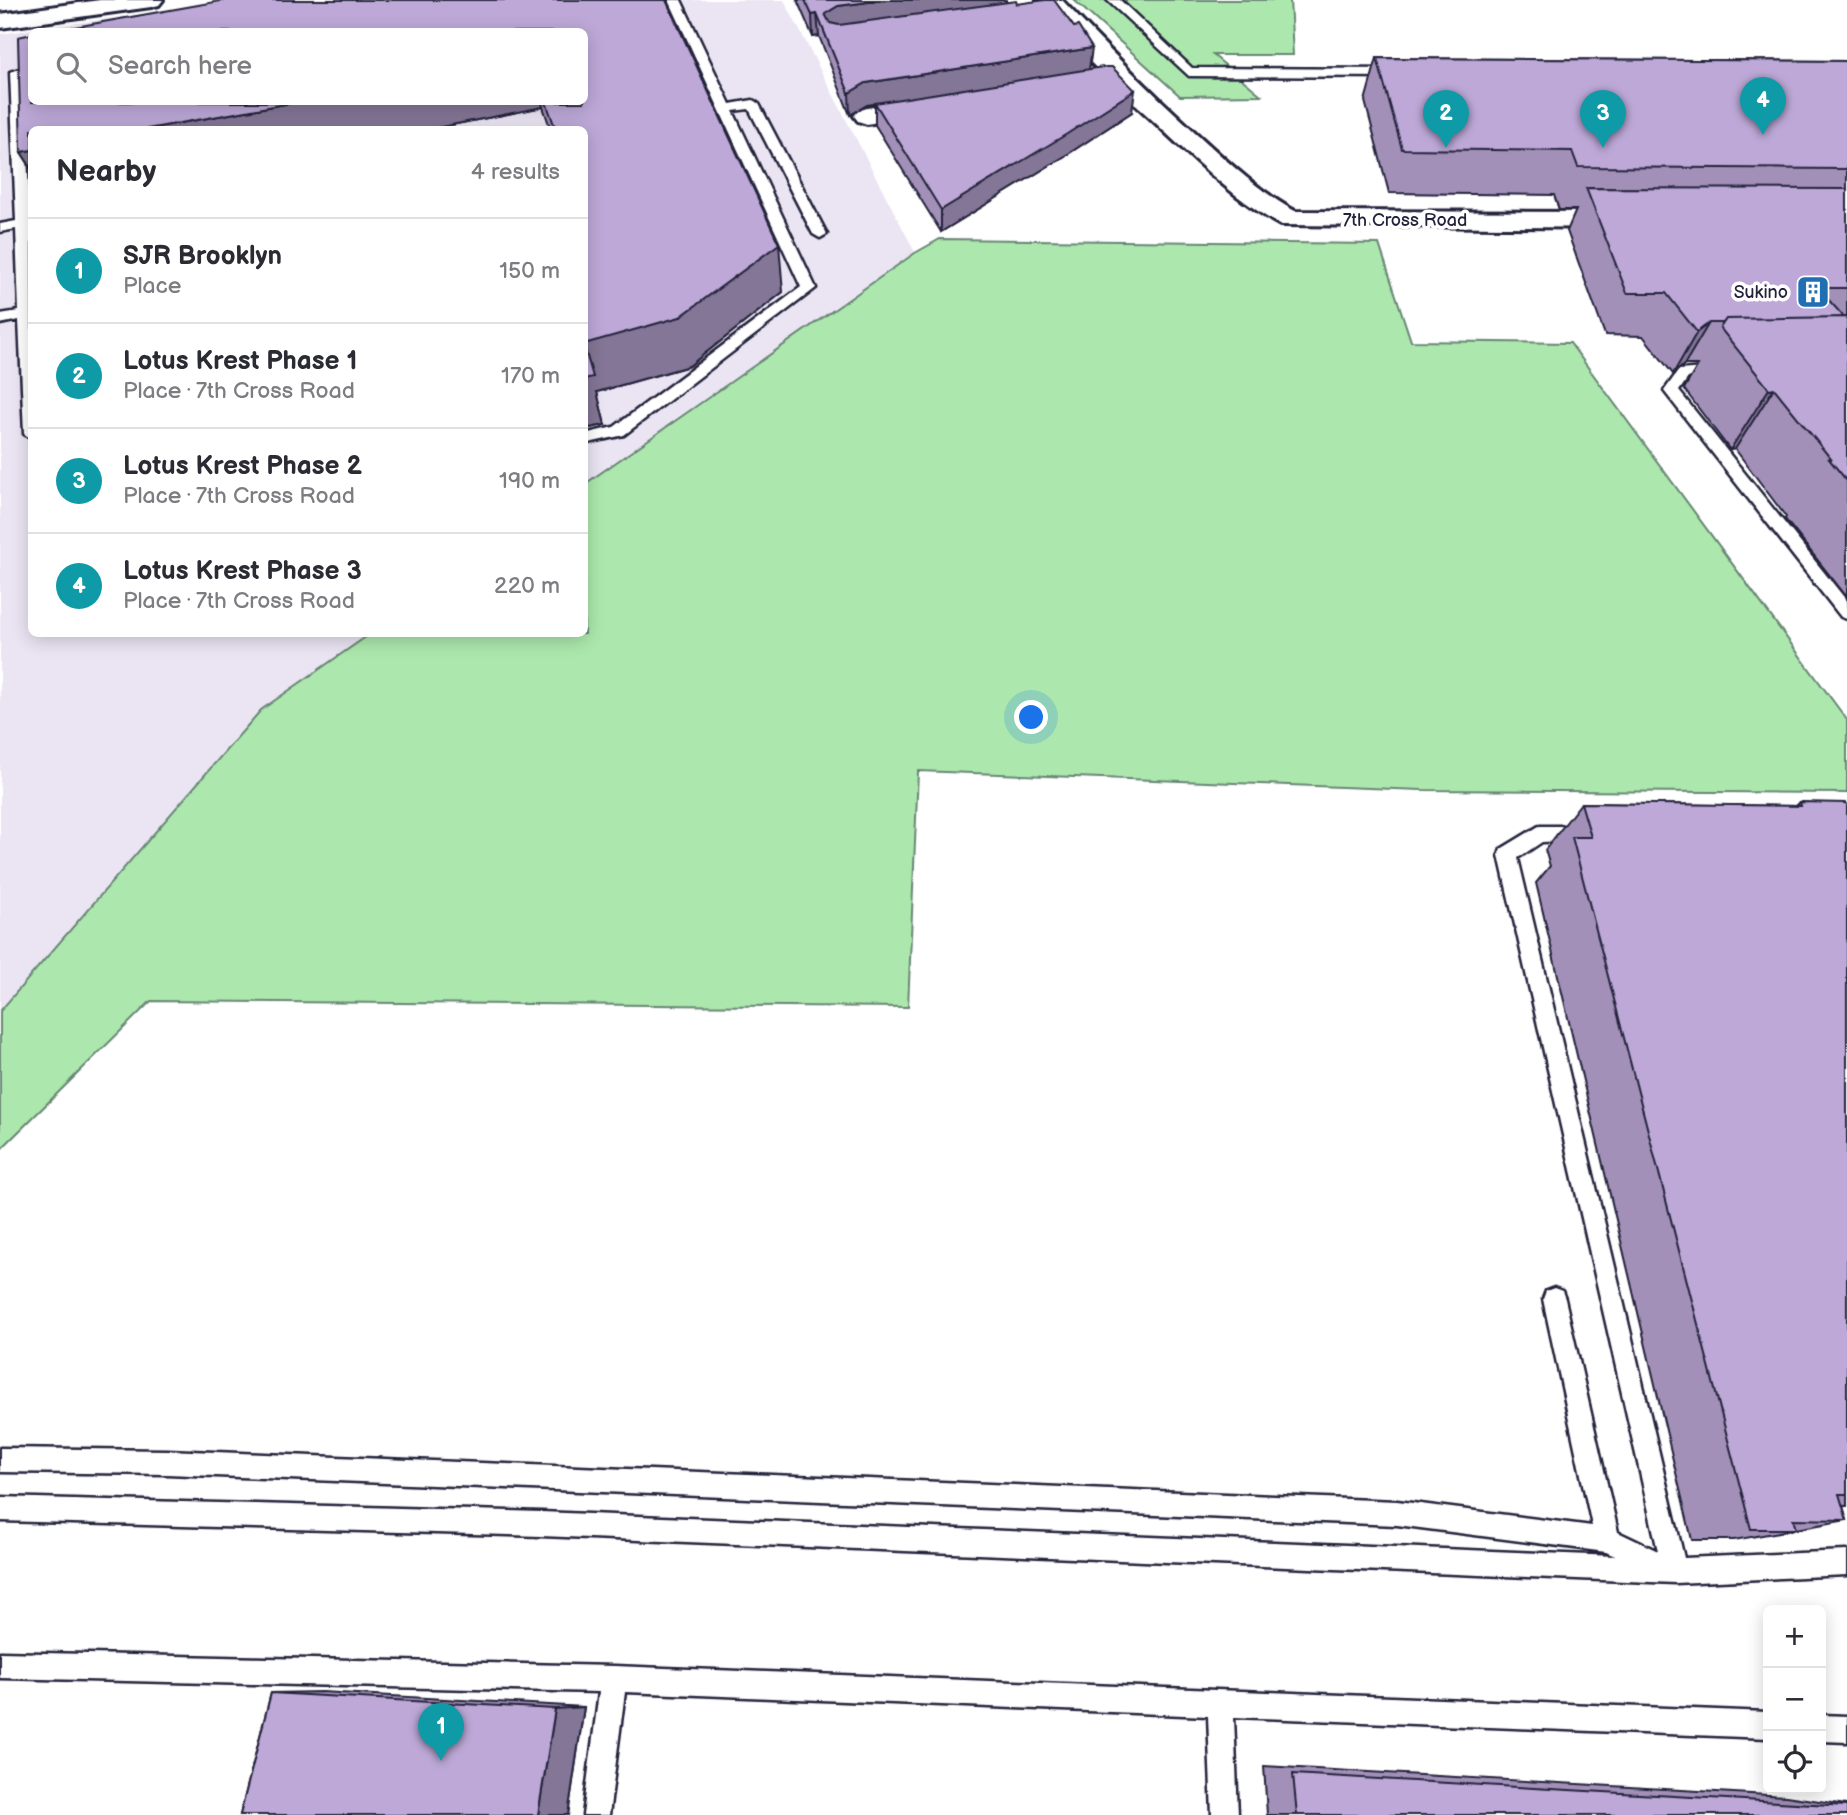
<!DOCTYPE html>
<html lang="en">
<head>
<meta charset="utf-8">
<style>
	body { margin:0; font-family:"Balsamiq Sans",sans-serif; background:#f2f2f3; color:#2b2b33 }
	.controls { position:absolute; right:21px; bottom:21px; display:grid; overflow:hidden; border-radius:10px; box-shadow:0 4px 18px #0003 }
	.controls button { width:63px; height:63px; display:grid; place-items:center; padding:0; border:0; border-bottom:2px solid #e1e1e2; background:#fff; color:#2b2b33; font:35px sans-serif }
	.you { position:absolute; left:1032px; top:718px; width:24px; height:24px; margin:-18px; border:5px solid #fff; border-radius:50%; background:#1a73e8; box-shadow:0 0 0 10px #1a73e833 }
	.badge { display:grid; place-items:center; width:46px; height:46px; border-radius:50%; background:#d93025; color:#fff; font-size:23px; font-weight:700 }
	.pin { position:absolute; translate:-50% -58px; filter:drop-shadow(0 2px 4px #0008) }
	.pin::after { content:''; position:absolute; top:37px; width:24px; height:21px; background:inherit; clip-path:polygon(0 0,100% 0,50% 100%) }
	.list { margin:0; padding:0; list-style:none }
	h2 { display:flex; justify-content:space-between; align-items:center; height:91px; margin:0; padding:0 28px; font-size:30px }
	h2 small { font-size:23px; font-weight:400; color:#7c7c81 }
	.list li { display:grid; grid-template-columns:46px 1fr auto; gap:21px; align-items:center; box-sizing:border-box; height:105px; padding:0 28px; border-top:2px solid #e1e1e2 }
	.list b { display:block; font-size:26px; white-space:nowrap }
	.list p { margin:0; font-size:23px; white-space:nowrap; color:#7c7c81 }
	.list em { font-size:23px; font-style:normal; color:#7c7c81 }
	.icon { flex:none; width:38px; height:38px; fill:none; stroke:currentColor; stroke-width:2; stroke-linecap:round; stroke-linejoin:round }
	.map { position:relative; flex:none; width:1847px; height:1815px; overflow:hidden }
	.search { position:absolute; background:#fff; box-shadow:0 4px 18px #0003; left:28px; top:28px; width:560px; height:77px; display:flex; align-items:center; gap:18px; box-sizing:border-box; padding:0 24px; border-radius:10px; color:#7c7c81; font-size:26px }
	.panel { position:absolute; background:#fff; box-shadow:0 4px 18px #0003; left:28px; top:126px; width:560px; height:511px; border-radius:10px }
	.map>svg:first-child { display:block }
	.built { fill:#ebe5f3; fill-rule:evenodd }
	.green { fill:#ace8ad; stroke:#678574; stroke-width:2 }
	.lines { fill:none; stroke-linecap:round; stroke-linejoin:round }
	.lane-casing { stroke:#22223b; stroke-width:5 }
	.street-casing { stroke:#22223b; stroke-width:6 }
	.lane { fill:#fff; fill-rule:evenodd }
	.street { fill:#fff; fill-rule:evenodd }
	.wall { fill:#a390b9; stroke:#22223b; stroke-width:2 }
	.shaded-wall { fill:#847696; stroke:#22223b; stroke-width:2 }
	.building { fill:#bda8d7; stroke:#22223b; stroke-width:2 }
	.labels { text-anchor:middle; stroke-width:7; stroke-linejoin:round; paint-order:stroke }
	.far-street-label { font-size:18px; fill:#22223b; stroke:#fff }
	.far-poi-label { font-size:18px; fill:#22223b; stroke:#fff; text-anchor:end }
</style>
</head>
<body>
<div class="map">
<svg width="1847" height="1815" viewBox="0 0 1847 1815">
	<rect width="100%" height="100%" fill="#fff"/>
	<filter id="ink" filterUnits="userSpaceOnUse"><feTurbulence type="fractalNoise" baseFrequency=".0143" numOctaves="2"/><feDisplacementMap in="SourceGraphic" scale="14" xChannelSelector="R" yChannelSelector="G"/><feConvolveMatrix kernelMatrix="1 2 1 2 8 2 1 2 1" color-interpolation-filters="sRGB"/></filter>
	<g filter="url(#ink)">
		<path class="built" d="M244,0h540l131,252 -330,232 -1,-354h-552v504h338l-109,76 -261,301v-977zM32,32h552v70h-552z"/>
		<path class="green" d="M1074,0h216l3,55h-80l48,40 -81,1z
			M940,239l439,5 32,97 159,2 277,377v73l-425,-3 -504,-19 -10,236 -757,-6 -151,149v-139l261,-301 109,-76h214l1,-150 330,-231z"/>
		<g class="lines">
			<defs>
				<path id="lane" d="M669,0h12l49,104 23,-4 6,4 68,130 -7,4 -7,-4 -64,-125 -16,2 83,177 -192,147 -40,9v-10l30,-7 187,-140z
					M1107,0h13l72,68 206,1 6,4 -6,4 -209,-1z
					M32,65v8l-10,2 9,149 1,215 -8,-5 -5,-114 -19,4v-10l19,-3 -3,-82 -16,3v-8l16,-3 -6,-149z
					M1717,367l5,2v6l-34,3 -9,13 168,210v18l-6,-2 -177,-226 15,-21z
					M1539,826h45l7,2 2,6 -2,6 -49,2 -24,16 166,700 163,-7v24l-172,8 -1134,-47 -541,-15v-24l541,15 1074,44 -9,-4 -209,-27 -1230,-51 -167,-2v-24l167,2 1230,51 195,25 -49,-227 3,-8 8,-3 8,3 3,8 53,233 40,19 -159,-696 2,-6z
					M0,1652l614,14 1154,46v26l-534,-21 4,98h-26l-4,-99 -583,-24 -16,123h-26l16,-123 -599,-14z
					M1821,1715l26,1v26l-26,-1z"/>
				<path id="street" d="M100,0h63l-4,5 -8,2 -151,21v-14z
					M1037,0h25c43,46 86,89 133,132 32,29 62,58 100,79l331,1 10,2 4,6 -4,6 -10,2 -346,-3c-50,-29 -89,-69 -132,-109 -38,-35 -81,-73 -111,-116z
					M928,98l9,3 4,5 -4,5 -70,13 -9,-3 -4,-5 4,-5 9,-3z"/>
			</defs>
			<use href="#lane" class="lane-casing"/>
			<use href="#street" class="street-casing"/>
			<use href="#lane" class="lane"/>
			<use href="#street" class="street"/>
		</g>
		<path class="wall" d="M666,0l117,292 -94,74 -92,26 8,33 -21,4v-299h-33l-8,-23 -117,23h-394v39l-11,-17 11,-50h552z
			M797,0h209v2l11,2 72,65 43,43 -67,44 -124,76 -66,-107v-21l-8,1 -17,10 -31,-79 -6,1z
			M1377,58l470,3v536l-62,-78 1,-2 -51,-68 -5,1 -46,-61 14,-24h-14l-11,9 -30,-38 -38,-1 -38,-104 9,-21h-17l-5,-15 -165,-2 -24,-92z
			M1800,802l47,3v701h-4l4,14 -113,20h-42l-156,-657 14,-17 -5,-16 36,-47 215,3z
			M322,1692l262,15 -16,108h-328l31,-122z
			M1264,1766l522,30 61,9v10h-580z"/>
		<path class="shaded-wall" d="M884,0h122v5l-167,23 -13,8 -1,-22 13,-8z
			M817,14l2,22 -6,1 -1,-22z
			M1092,48l-3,22 -222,35 -17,10 -1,-22 17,-10z
			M1135,90l-3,22 -67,44 -124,76v-22z
			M296,102h246l1,5 -117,23h-284z
			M32,150v19l-11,-17z
			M779,244l4,48 -94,74 -92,26 8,33 -21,4v-85z
			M1709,323l-25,42 -11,9 24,-42z
			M1774,388l-39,61 -5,1 39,-61z
			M584,1707l-16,108h-30l17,-106z"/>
		<path class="building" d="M226,0h440l113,244 -99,73 -96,27v-214h-28l-10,-28h38v-70h-537z
			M805,0h79l-46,6 -13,8 5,9 9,2 177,-24 1,3 28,-4h9l20,27 4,-1 14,22 -226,35 -17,10 -32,-79 -5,1z
			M32,34v68h264l-154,28h-110v20l-11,2 -3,-115z
			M1377,58l470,3v108l-269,-2 -6,-16 -170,-2z
			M1103,67h9l23,23 -68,44 -126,76 -66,-107z
			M1586,188l261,1v99h-29l26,29 -118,2 -3,4h-14l-12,9 -31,-39h-39z
			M1847,317v164l-18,-22h2l-57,-71 -5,1 -49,-61 6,-9z
			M584,346l9,31 -9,2z
			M1800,802l46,1 1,2v689h-8l8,26 -54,-1 3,10h-45l-179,-692h19l-10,-34 220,3z
			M271,1693l284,16 -17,106h-298z
			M1293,1774l554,32v9h-550z"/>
	</g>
	<defs>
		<symbol id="building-square" viewBox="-11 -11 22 22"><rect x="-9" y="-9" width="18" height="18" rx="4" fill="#1f6fb2" stroke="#fff"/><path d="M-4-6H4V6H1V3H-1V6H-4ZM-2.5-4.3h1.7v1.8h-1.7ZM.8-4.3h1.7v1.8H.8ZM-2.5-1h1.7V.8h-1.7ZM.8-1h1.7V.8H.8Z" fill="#fff"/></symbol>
	</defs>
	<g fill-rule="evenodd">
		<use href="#building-square" x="1794" y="273" width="38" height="38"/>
	</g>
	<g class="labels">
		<g class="far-street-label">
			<text x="1405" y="226">7th Cross Road</text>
		</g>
		<g class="far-poi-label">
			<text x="1788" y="298">Sukino</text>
		</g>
	</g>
</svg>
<div class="controls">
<button>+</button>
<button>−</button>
<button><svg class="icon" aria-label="locate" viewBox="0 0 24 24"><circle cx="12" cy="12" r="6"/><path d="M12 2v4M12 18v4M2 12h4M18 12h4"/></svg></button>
</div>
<div class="you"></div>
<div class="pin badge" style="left:441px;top:1761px;background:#0f9aa8">1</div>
<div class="pin badge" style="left:1446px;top:148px;background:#0f9aa8">2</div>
<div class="pin badge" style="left:1603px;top:148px;background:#0f9aa8">3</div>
<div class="pin badge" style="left:1763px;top:135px;background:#0f9aa8">4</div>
<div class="search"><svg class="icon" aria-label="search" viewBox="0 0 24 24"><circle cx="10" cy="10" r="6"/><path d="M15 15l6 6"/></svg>Search here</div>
<section class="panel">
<h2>Nearby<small>4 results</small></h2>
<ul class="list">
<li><span class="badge" style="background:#0f9aa8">1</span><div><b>SJR Brooklyn</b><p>Place</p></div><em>150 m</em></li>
<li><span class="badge" style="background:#0f9aa8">2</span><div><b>Lotus Krest Phase 1</b><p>Place · 7th Cross Road</p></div><em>170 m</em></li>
<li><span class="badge" style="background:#0f9aa8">3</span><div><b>Lotus Krest Phase 2</b><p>Place · 7th Cross Road</p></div><em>190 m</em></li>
<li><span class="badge" style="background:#0f9aa8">4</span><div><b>Lotus Krest Phase 3</b><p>Place · 7th Cross Road</p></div><em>220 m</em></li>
</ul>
</section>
</div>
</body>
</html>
